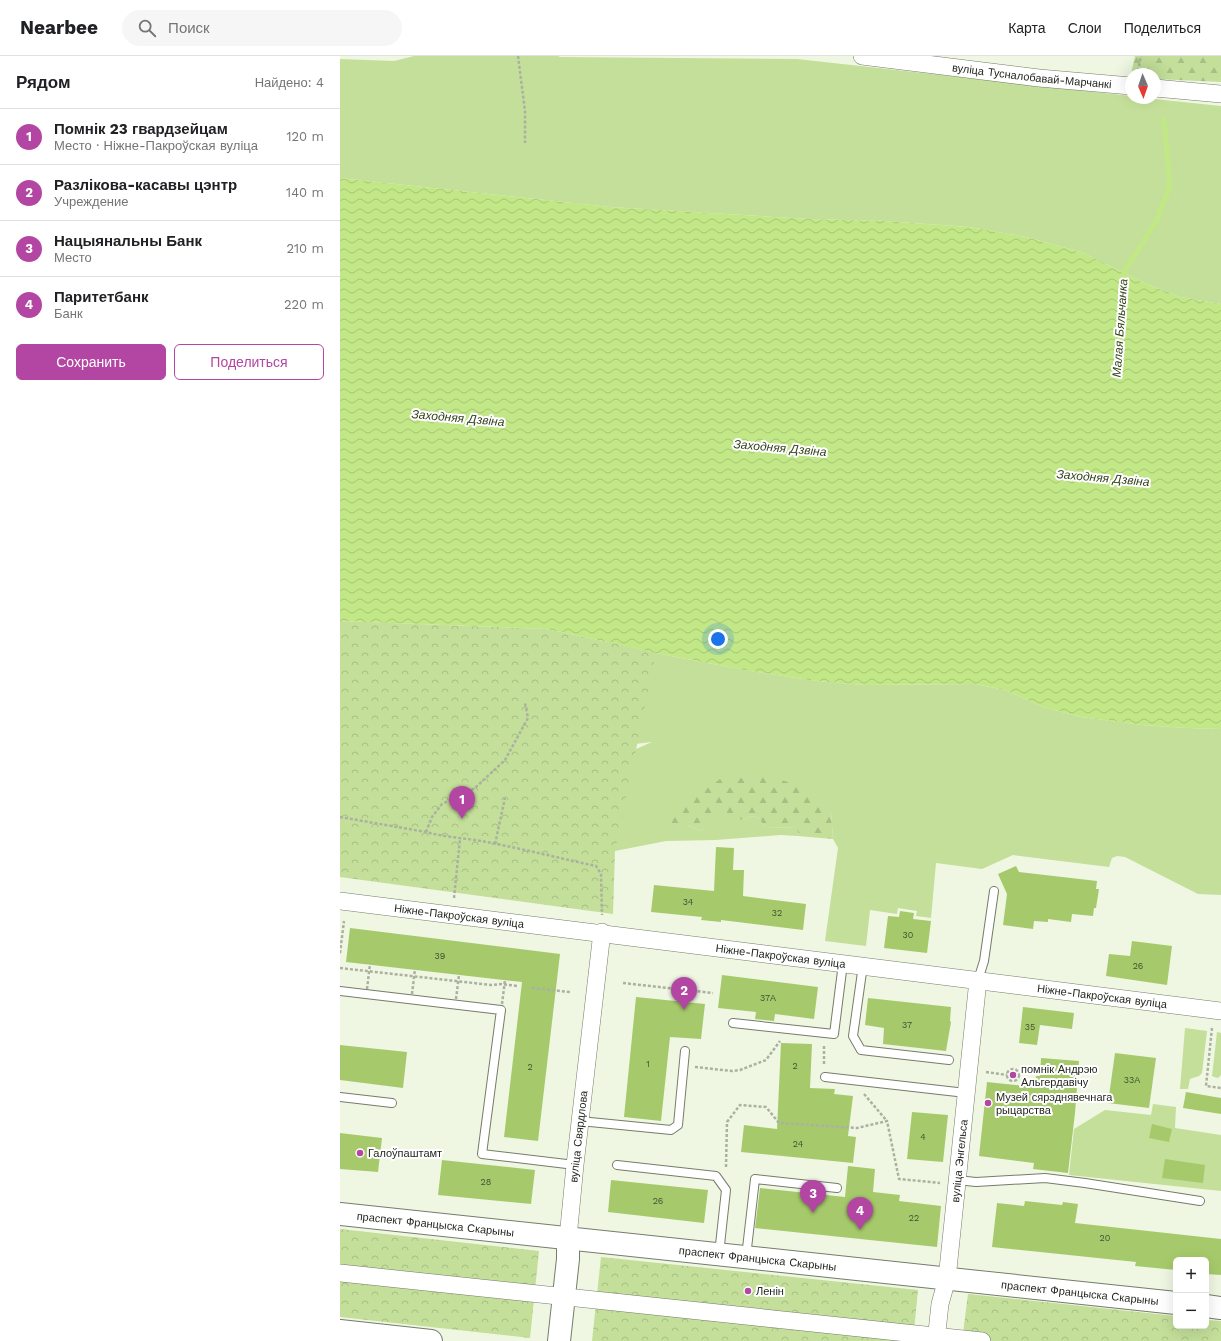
<!DOCTYPE html>
<html lang="ru">
<meta charset="utf-8">
<style>
body{margin:0;font-family:"Work Sans",sans-serif;background:#f6f6f6;color:#202124}
.controls{position:absolute;right:12px;bottom:12px;display:grid;overflow:hidden;border-radius:6px;box-shadow:0 4px 16px #0002}
.controls button{width:36px;height:36px;display:grid;place-items:center;padding:0;border:0;border-bottom:1px solid #e0e0e0;background:#fff;color:#202124;font:20px sans-serif}
.compass{position:absolute;left:785px;top:12px;width:36px;height:36px;border-radius:50%;background:#fff;box-shadow:0 4px 16px #0002;rotate:178deg}
.you{position:absolute;left:378px;top:583px;width:14px;height:14px;margin:-10px;border:3px solid #fff;border-radius:50%;background:#1a73e8;box-shadow:0 0 0 6px #1a73e833}
.badge{display:grid;place-items:center;width:26px;height:26px;border-radius:50%;background:#b446a3;color:#fff;font-size:13px;font-weight:700}
.pin{position:absolute;translate:-50% -33px;filter:drop-shadow(0 1px 2px #0008)}
.pin::after{content:'';position:absolute;top:21px;width:14px;height:12px;background:inherit;clip-path:polygon(0 0,100% 0,50% 100%)}
.list{margin:0;padding:0;list-style:none}
h2{display:flex;justify-content:space-between;align-items:center;height:52px;margin:0;padding:0 16px;font-size:17px}
h2 small{font-size:13px;font-weight:400;color:#757577}
.list li{display:grid;grid-template-columns:26px 1fr auto;gap:12px;align-items:center;box-sizing:border-box;height:56px;padding:0 16px;border-top:1px solid #e0e0e0}
.list b{display:block;font-size:15px;white-space:nowrap}
.list p{margin:0;font-size:13px;white-space:nowrap;color:#757577}
.list em{font-size:13px;font-style:normal;color:#757577}
.actions{display:flex;gap:8px;padding:12px 16px}
.actions a{flex:1;padding:9px 0;border:1px solid #b446a3;border-radius:6px;text-align:center;font-size:14px;color:#b446a3}
.actions .main{background:#b446a3;color:#fff}
.icon{flex:none;width:22px;height:22px;fill:none;stroke:currentColor;stroke-width:2;stroke-linecap:round;stroke-linejoin:round}
.map{position:relative;flex:none;width:881px;height:1285px;overflow:hidden}
header{display:flex;align-items:center;gap:24px;box-sizing:border-box;height:56px;padding:0 20px;background:#fff;border-bottom:1px solid #e0e0e0}
header strong{font-size:19px}
nav{display:flex;gap:22px;margin-inline-start:auto;font-size:14px}
.search{width:280px;height:36px;background:#f6f6f6;display:flex;align-items:center;gap:10px;box-sizing:border-box;padding:0 14px;border-radius:22px;color:#757577;font-size:15px}
main{display:flex}
aside{flex:1;background:#fff}
.map>svg:first-child{display:block}
.green{fill:#c3df99}
.forest{fill:url(#forest-firs)}
.park{fill:url(#park-crowns)}
.water{fill:url(#water-waves)}
.lines{fill:none;stroke-linecap:round;stroke-linejoin:round}
.stream{stroke:#c2e787;stroke-width:5.5}
.building{fill:#a6ca6b}
.lane-casing{stroke:#757c6b;stroke-width:10}
.street-casing{stroke:#757c6b;stroke-width:18}
.secondary-casing{stroke:#757c6b;stroke-width:24}
.path{stroke:#aab1a1;stroke-width:2.5;stroke-dasharray:3 2;stroke-linecap:butt}
.lane{stroke:#fff;stroke-width:8}
.street{stroke:#fff;stroke-width:17}
.secondary{stroke:#fff;stroke-width:22}
.path-bridge{stroke:#aab1a1;stroke-width:2.5;stroke-dasharray:3 2;stroke-linecap:butt}
.poi-dot{fill:#b446a3;stroke:#fff;stroke-width:1.5}
.labels{text-anchor:middle;stroke-width:4;stroke-linejoin:round;paint-order:stroke}
.number-label{font-size:9px;fill:#445033}
.street-label{font-size:11px;fill:#242720;stroke:#fff}
.poi-label{font-size:11px;fill:#242720;stroke:#fff;text-anchor:start}
.water-label{font-size:12px;font-style:italic;fill:#34431c;stroke:#fff}
</style>
<header>
<strong>Nearbee</strong>
<div class="search"><svg class="icon" aria-label="search" viewBox="0 0 24 24"><circle cx="10" cy="10" r="6"/><path d="M15 15l6 6"/></svg>Поиск</div>
<nav><a>Карта</a><a>Слои</a><a>Поделиться</a></nav>
</header>
<main>
<aside>
<h2>Рядом<small>Найдено: 4</small></h2>
<ul class="list">
<li><span class="badge">1</span><div><b>Помнік 23 гвардзейцам</b><p>Место · Ніжне-Пакроўская вуліца</p></div><em>120 m</em></li>
<li><span class="badge">2</span><div><b>Разлікова-касавы цэнтр</b><p>Учреждение</p></div><em>140 m</em></li>
<li><span class="badge">3</span><div><b>Нацыянальны Банк</b><p>Место</p></div><em>210 m</em></li>
<li><span class="badge">4</span><div><b>Паритетбанк</b><p>Банк</p></div><em>220 m</em></li>
</ul>
<div class="actions"><a class="main">Сохранить</a><a>Поделиться</a></div>
</aside>
<div class="map">
<svg width="881" height="1285" viewBox="0 0 881 1285">
<defs>
<pattern id="forest-firs" width="22" height="20" patternUnits="userSpaceOnUse"><rect width="22" height="20" fill="#c3df99"/><path d="M5 1l3.5 6h-7zM16 11l3.5 6h-7z" fill="#a7bf84"/></pattern>
<pattern id="park-crowns" width="20" height="18" patternUnits="userSpaceOnUse"><rect width="20" height="18" fill="#c3df99"/><path d="M2 6a3 3 0 1 1 6 0M12 15a3 3 0 1 1 6 0" fill="none" stroke="#a7bf84"/></pattern>
<pattern id="water-waves" width="16" height="10" patternUnits="userSpaceOnUse"><rect width="16" height="10" fill="#c2e787"/><path d="M0 5q4-4 8 0t8 0" fill="none" stroke="#a7c674"/></pattern>
</defs>
<rect width="100%" height="100%" fill="#eff7e3"/>
<!-- green -->
<g class="green">
<path d="M74,0H218L220,1L457,3L791,40V42H805L881,50V248L840,241L807,228L741,196L686,181L629,171L545,165L469,163L270,151L0,122V3L54,5Z"/>
<path d="M273,587L316,597L404,614L476,625L525,629L635,628L665,634L703,651L741,661L802,669L847,672L881,673V839L858,838L785,801L777,800L772,802L769,811L673,799L642,813L596,807L591,862L576,860L577,855L558,852L557,858L530,854L526,890L485,885L498,792L493,783L491,756L433,721L347,769L361,775L385,755L402,764L413,760L419,762L425,772L457,771L458,780L441,779L376,784L326,785L275,795L280,700L312,686L233,695Z"/>
<path d="M845,972L867,975L862,1017L859,1020L850,1023L848,1033H840Z"/>
<path d="M877,976L881,977V1019L878,1022L874,1021L872,1020Z"/>
<path d="M813,1048L836,1051L835,1072L881,1079V1135L729,1119L734,1073L765,1054L811,1059Z"/>
</g>
<!-- forest -->
<g class="forest">
<path d="M795,0H881V26L815,23V18H791Z"/>
<path d="M433,721L473,735L491,756L493,783L458,780L457,771L425,772L419,762L413,760L402,764L385,756L361,775L347,769L331,777L320,766L380,723Z"/>
</g>
<!-- park -->
<g class="park">
<path d="M0,565L206,573L273,587L316,597L275,795L273,858L0,821Z"/>
<path d="M0,1173L199,1195L190,1282L0,1261Z"/>
<path d="M261,1201L578,1234L573,1285H252Z"/>
<path d="M628,1238L836,1260V1270H866V1264L881,1265V1285H622Z"/>
</g>
<!-- water -->
<path class="water" d="M0,122L270,151L469,163L545,165L629,171L686,181L741,196L807,228L840,241L881,248V673L847,672L802,669L741,661L703,651L665,634L635,628L525,629L476,625L404,614L316,597L273,587L206,573L0,565Z"/>
<g class="lines">
<!-- stream -->
<path class="stream" d="M784,223V216L817,164L830,129L824,64"/>
</g>
<!-- building -->
<g class="building">
<path d="M376,791L394,792L393,814H404L403,840L466,848L463,874L381,864V866L361,864L362,861L311,856L314,829L374,835Z"/>
<path d="M676,810L679,816L757,825L756,833H759L756,852H754L753,860L732,858L731,866L708,863V866L694,865L693,873L663,869L667,838L658,818Z"/>
<path d="M560,855L574,857L573,863L591,865L587,897L544,892L548,860L559,861Z"/>
<path d="M10,872L220,898L198,1085L164,1081L182,926L6,906Z"/>
<path d="M792,885L832,890L827,929L766,920L769,898L790,900Z"/>
<path d="M382,919L478,931L474,963L435,958L434,965L415,963L416,956L378,952Z"/>
<path d="M296,941L365,948L361,983L330,981L321,1065L284,1061Z"/>
<path d="M528,942L611,951L610,965L611,966L606,995L543,988L544,972L525,969Z"/>
<path d="M683,951L734,957L732,973L700,969L697,989L679,987Z"/>
<path d="M441,987L472,988L470,1032L495,1033L494,1038L513,1040L508,1080L516,1081L513,1107L401,1096L404,1069L437,1073Z"/>
<path d="M0,989L67,996L63,1032L0,1024Z"/>
<path d="M775,997L816,1002L809,1052L768,1047Z"/>
<path d="M701,1002L739,1005L735,1057L728,1117L693,1113L694,1107L639,1100L647,1026L695,1031L696,1020H700Z"/>
<path d="M846,1036L881,1042V1058L843,1052Z"/>
<path d="M572,1056L608,1059L603,1106L567,1103Z"/>
<path d="M812,1068L832,1073L829,1086L809,1082Z"/>
<path d="M0,1077L42,1082L38,1116L0,1113Z"/>
<path d="M825,1103L865,1109L863,1127L822,1122Z"/>
<path d="M102,1104L195,1114L191,1148L98,1139Z"/>
<path d="M508,1110L535,1113L533,1136L560,1139L559,1145L601,1150L597,1191L415,1172L420,1132L505,1141Z"/>
<path d="M271,1124L368,1134L364,1167L268,1156Z"/>
<path d="M685,1145L722,1149L723,1146L738,1148L735,1167L881,1183V1219L866,1218V1204H836V1214L795,1210L796,1206L652,1191L657,1147L684,1150Z"/>
</g>
<g class="lines">
<defs>
<g id="lane">
<path d="M523,909L513,980L521,994L609,1004"/>
<path d="M638,924L644,905L654,835"/>
<path d="M0,935L161,954L142,1098L235,1109"/>
<path d="M393,967L494,978L503,907"/>
<path d="M485,1021L626,1037"/>
<path d="M0,1041L52,1047"/>
<path d="M240,1065L331,1074L338,1069L345,995"/>
<path d="M277,1109L376,1120L386,1134L379,1198"/>
<path d="M617,1124L636,1126L705,1122L745,1127L860,1145"/>
<path d="M406,1201L415,1123L497,1132"/>
</g>
<g id="street">
<path id="s1" d="M522,0L699,22L791,30"/>
<path d="M815,32L881,38"/>
<path id="s2" d="M0,845L881,955"/>
<path id="s3" d="M228,1182L235,1109L262,876"/>
<path d="M0,1217L642,1285"/>
<path id="s4" d="M596,1285L600,1248L607,1223L638,924"/>
</g>
<g id="secondary">
<path id="s5" d="M0,1158L836,1247"/>
<path d="M866,1250L881,1252"/>
<path d="M0,1275L91,1285"/>
<path d="M219,1285L228,1203V1182"/>
</g>
</defs>
<!-- lane casing -->
<use href="#lane" class="lane-casing"/>
<!-- street casing -->
<use href="#street" class="street-casing"/>
<!-- secondary casing -->
<use href="#secondary" class="secondary-casing"/>
<!-- path -->
<g class="path">
<path d="M178,0L185,55V87"/>
<path d="M798,15L801,0"/>
<path d="M0,761L86,776C104,781 123,782 141,785C180,792 218,802 256,810L261,818L262,859"/>
<path d="M86,776L92,761L102,748L135,732L165,704L188,662L185,647"/>
<path d="M155,788L165,742"/>
<path d="M114,842L120,783"/>
<path d="M0,897L4,865"/>
<path d="M0,912L151,929L161,928L177,930"/>
<path d="M283,927L373,937"/>
<path d="M192,932L230,936"/>
<path d="M872,972L866,1030L881,1032"/>
<path d="M484,990V1009"/>
<path d="M355,1011L392,1015L400,1014L426,1004L440,985"/>
<circle cx="673" cy="1019" r="6"/>
<path d="M646,1016L667,1019"/>
<path d="M524,1038L547,1065"/>
<path d="M386,1111L387,1066L400,1049L426,1051L439,1067L517,1072L547,1065L559,1123L600,1127"/>
</g>
<!-- lane -->
<use href="#lane" class="lane"/>
<!-- street -->
<use href="#street" class="street"/>
<!-- secondary -->
<use href="#secondary" class="secondary"/>
<!-- path-bridge -->
<g class="path-bridge">
<path d="M27,933L30,908"/>
<path d="M72,938L75,913"/>
<path d="M116,943L119,919"/>
<path d="M162,948L165,924"/>
</g>
</g>
<!-- markers -->
<g class="poi-dot">
<circle cx="673" cy="1019" r="4"/>
<circle cx="648" cy="1047" r="4"/>
<circle cx="20" cy="1097" r="4"/>
<circle cx="408" cy="1235" r="4"/>
</g>
<g class="labels">
<!-- number labels -->
<g class="number-label">
<text x="348" y="849">34</text>
<text x="437" y="860">32</text>
<text x="568" y="882">30</text>
<text x="100" y="903">39</text>
<text x="798" y="913">26</text>
<text x="428" y="945">37А</text>
<text x="567" y="972">37</text>
<text x="690" y="974">35</text>
<text x="308" y="1011">1</text>
<text x="455" y="1013">2</text>
<text x="190" y="1014">2</text>
<text x="792" y="1027">33А</text>
<text x="583" y="1084">4</text>
<text x="458" y="1091">24</text>
<text x="146" y="1129">28</text>
<text x="318" y="1148">26</text>
<text x="574" y="1165">22</text>
<text x="765" y="1185">20</text>
</g>
<!-- street labels -->
<g class="street-label">
<text dy="4" stroke="none"><textPath href="#s1" startOffset="171">вуліца Тусналобавай-Марчанкі</textPath></text>
<text dy="4" stroke="none"><textPath href="#s2" startOffset="120">Ніжне-Пакроўская вуліца</textPath></text>
<text dy="4" stroke="none"><textPath href="#s2" startOffset="444">Ніжне-Пакроўская вуліца</textPath></text>
<text dy="4" stroke="none"><textPath href="#s2" startOffset="768">Ніжне-Пакроўская вуліца</textPath></text>
<text dy="4" stroke="none"><textPath href="#s3" startOffset="102">вуліца Свярдлова</textPath></text>
<text dy="4" stroke="none"><textPath href="#s4" startOffset="182">вуліца Энгельса</textPath></text>
<text dy="4" stroke="none"><textPath href="#s5" startOffset="96">праспект Францыска Скарыны</textPath></text>
<text dy="4" stroke="none"><textPath href="#s5" startOffset="420">праспект Францыска Скарыны</textPath></text>
<text dy="4" stroke="none"><textPath href="#s5" startOffset="744">праспект Францыска Скарыны</textPath></text>
</g>
<!-- poi labels -->
<g class="poi-label">
<text x="681" y="1017">помнік Андрэю<tspan x="681" dy="13">Альгердавічу</tspan></text>
<text x="656" y="1045">Музей сярэднявечнага<tspan x="656" dy="13">рыцарства</tspan></text>
<text x="28" y="1101">Галоўпаштамт</text>
<text x="416" y="1239">Ленін</text>
</g>
<!-- water labels -->
<g class="water-label">
<text transform="translate(780 272) rotate(-86)" y="4">Малая Бяльчанка</text>
<text transform="translate(118 362) rotate(5)" y="4">Заходняя Дзвіна</text>
<text transform="translate(440 392) rotate(5)" y="4">Заходняя Дзвіна</text>
<text transform="translate(763 422) rotate(5)" y="4">Заходняя Дзвіна</text>
</g>
</g>
</svg>
<div class="controls">
<button>+</button>
<button>−</button>
</div>
<svg class="compass" viewBox="-18 -18 36 36"><path d="M0-13l5 13h-10z" fill="#e53935"/><path d="M0 13l5-13h-10z" fill="#757577"/></svg>
<div class="you"></div>
<div class="pin badge" style="left:122px;top:763px">1</div>
<div class="pin badge" style="left:344px;top:954px">2</div>
<div class="pin badge" style="left:473px;top:1157px">3</div>
<div class="pin badge" style="left:520px;top:1174px">4</div>
</div>
</main>
